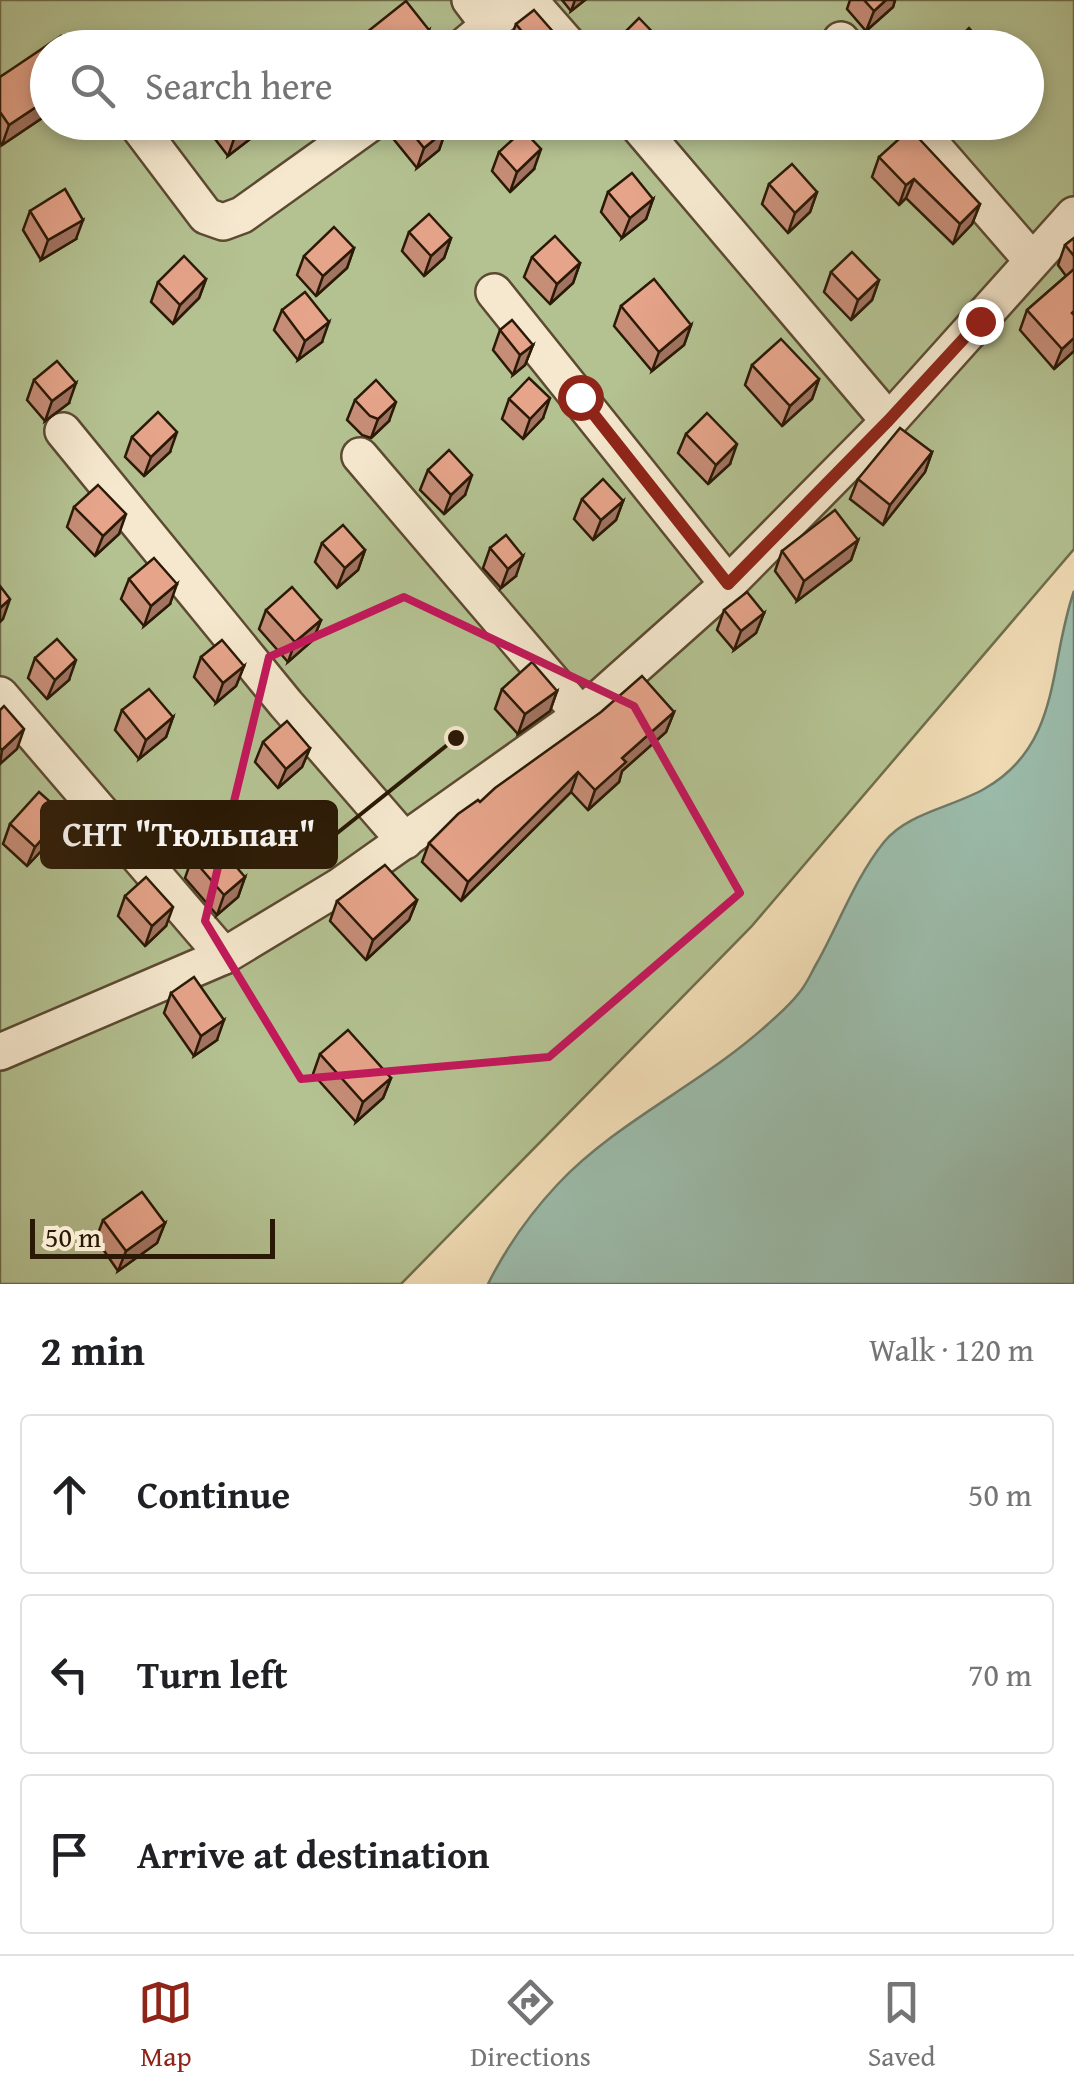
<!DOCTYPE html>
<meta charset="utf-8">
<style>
body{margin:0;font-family:"Gentium Book Plus",serif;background:#f2f2f2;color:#202124}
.scale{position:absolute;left:30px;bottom:25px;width:245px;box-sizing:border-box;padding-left:10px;border:5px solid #2a1905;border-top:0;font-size:28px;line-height:35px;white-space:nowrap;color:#2a1905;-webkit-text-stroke:8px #f5e8ce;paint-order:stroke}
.stop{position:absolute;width:30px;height:30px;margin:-22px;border:8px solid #8f2418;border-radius:50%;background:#fff}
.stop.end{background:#8f2418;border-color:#fff;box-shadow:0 2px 10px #0008}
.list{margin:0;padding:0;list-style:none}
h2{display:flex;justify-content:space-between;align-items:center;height:130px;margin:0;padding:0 40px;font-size:42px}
h2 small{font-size:32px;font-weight:400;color:#757577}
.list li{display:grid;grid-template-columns:65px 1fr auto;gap:30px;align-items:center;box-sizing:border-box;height:160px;margin:0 20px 20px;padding:0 20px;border:2px solid #e0e0e0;border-radius:10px}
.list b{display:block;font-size:38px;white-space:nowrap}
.list em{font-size:32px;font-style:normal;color:#757577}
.icon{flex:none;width:55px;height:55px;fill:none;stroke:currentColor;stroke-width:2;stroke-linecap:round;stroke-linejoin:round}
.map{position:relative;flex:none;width:1074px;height:1284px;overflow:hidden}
.search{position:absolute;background:#fff;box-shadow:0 5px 15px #0003;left:30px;right:30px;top:30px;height:110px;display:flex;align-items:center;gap:25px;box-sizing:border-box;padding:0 35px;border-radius:55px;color:#757577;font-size:38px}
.sheet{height:670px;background:#fff}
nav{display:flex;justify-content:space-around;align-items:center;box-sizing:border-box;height:140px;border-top:2px solid #e0e0e0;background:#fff;font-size:28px;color:#757577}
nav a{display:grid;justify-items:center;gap:5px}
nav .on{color:#8f2418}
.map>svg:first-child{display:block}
.green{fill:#b4c191;stroke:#6f6d4b;stroke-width:2.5;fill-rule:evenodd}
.water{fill:#9bbbaa;stroke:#6e7a68;stroke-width:2.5}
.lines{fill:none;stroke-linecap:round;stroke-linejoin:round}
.minor-casing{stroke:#5c4a31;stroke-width:40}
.minor{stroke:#f5e8ce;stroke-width:35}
.wall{fill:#c68d77;stroke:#2a1905;stroke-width:2.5}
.shaded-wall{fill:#a17361;stroke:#2a1905;stroke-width:2.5}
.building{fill:#e6a48a;stroke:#2a1905;stroke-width:2.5}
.route{stroke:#8f2418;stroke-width:12}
.marked{fill:none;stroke:#c2185b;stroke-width:8;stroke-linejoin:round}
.leader{fill:none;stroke:#2a1905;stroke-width:4}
.callout-dot{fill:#2a1905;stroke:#f5e8ce;stroke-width:4}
.callout{fill:#2a1905;stroke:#2a1905;stroke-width:4}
.callout-label{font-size:35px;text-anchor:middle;font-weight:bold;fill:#fff}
</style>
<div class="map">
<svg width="1074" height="1284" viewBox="0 0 1074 1284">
<rect width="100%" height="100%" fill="#f0dbb4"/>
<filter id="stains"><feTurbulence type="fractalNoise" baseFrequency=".002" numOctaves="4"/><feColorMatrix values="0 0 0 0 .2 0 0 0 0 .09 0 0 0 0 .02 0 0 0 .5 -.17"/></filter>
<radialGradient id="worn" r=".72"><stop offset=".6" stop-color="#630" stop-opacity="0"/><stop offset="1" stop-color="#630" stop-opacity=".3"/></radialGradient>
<!-- green -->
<path class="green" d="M0,0H1074V549L751,927L401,1284H0ZM48,48H1026V122H48Z"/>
<!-- water -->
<path class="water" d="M1074,591V1284H488C506,1248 529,1215 557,1185C617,1121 702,1084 767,1025C778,1015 790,1005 799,993C807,984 812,971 818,961C840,921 856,877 884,842C907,813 953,807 984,789C1062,745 1048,665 1074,591Z"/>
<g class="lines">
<defs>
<g id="minor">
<path d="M470,0L489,25"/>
<path d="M529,0L571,48"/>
<path d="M841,40L847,48"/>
<path d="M462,48L519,0"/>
<path d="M135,122L206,216L223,222L242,215L372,122"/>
<path d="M635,122L889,421"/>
<path d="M912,122L1031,259"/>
<path d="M494,292L728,584"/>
<path d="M63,431L286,704L405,841"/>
<path d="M360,456L581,715"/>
<path d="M0,695L224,956"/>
<path d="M0,1052L224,956L340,886L581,715L728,584L889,421L1074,215"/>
</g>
</defs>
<!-- minor casing -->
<use href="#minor" class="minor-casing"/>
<!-- minor -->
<use href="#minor" class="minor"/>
</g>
<!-- wall -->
<g class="wall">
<path d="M562,0H585L571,11Z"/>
<path d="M850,0H895L893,7L866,31L847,9Z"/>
<path d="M516,24L556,35L551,48H512L509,43Z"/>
<path d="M618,39L666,46L665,48H615Z"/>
<path d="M48,48V114L2,145L0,142V77Z"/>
<path d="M202,122H262L259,132L228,156Z"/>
<path d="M396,122H440L446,130L439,150L417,168L391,136Z"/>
<path d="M499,152L534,169L510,192L492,171Z"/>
<path d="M879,157L980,204L972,224L953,244L906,198L899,205L872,177Z"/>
<path d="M769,184L817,192L810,212L788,233L762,204Z"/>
<path d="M608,192L653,199L646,219L622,238L601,212Z"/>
<path d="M30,211L76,239L41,260L23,230Z"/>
<path d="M409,232L451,238L444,258L424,276L402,251Z"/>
<path d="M1074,238V351L1054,369L1020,330L1027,310L1066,276L1058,265L1065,245Z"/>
<path d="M354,248L347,268L316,296L297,275L304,256Z"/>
<path d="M532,257L580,263L573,283L550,304L524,277Z"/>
<path d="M831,272L879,280L872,300L851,320L824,292Z"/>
<path d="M206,279L199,298L173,324L151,302L158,282Z"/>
<path d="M621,306L691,325L684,345L652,371L614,326Z"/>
<path d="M282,310L322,342L298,360L274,330Z"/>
<path d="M500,330L533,345L525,365L513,375L493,350Z"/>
<path d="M752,365L819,379L812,399L782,426L745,385Z"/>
<path d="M34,380L69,403L45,421L27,400Z"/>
<path d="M509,399L543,418L523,439L502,419Z"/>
<path d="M355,400L389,421L371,438L362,435L347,420Z"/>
<path d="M686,434L730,464L708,484L678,453Z"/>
<path d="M132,437L170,452L144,476L125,457Z"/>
<path d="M932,452L925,472L883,525L850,499L858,479Z"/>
<path d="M428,470L465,495L444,514L420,490Z"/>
<path d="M582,499L623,501L616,520L593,540L574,519Z"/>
<path d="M74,507L119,534L95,556L67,527Z"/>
<path d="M858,540L851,560L797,601L775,571L782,551Z"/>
<path d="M322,543L365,550L358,570L337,588L315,562Z"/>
<path d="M490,548L516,576L501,588L483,568Z"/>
<path d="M129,579L170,604L144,626L121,599Z"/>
<path d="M266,610L321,620L313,640L288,662L259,629Z"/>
<path d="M724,610L764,613L756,633L734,650L717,630Z"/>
<path d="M201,657L244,666L236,686L216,703L194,677Z"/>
<path d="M35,658L69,680L47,699L28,678Z"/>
<path d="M502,689L557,691L550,711L518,734L495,709Z"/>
<path d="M122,710L173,717L166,737L139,759L115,730Z"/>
<path d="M674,712L666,732L622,771L619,782L588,810L571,792L461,901L422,862L429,843L480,802Z"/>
<path d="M263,742L310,748L302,767L278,788L255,762Z"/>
<path d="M10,824L57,834L27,866L3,844Z"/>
<path d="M192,858L245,877L238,897L217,915L185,878Z"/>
<path d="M125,896L166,926L145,946L118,916Z"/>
<path d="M417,900L409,920L366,960L330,921L337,901Z"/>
<path d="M171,993L217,1040L194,1056L164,1013Z"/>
<path d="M320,1054L391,1078L383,1098L356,1122L313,1074Z"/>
<path d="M103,1220L165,1223L157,1243L118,1271L96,1239Z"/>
</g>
<!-- shaded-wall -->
<g class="shaded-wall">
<path d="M575,0H585L571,11Z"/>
<path d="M886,0H895L893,7L866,31L874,11Z"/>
<path d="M429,30L423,48H407Z"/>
<path d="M556,35L551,48H539Z"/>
<path d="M48,99V114L2,145L9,125Z"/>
<path d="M253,122H262L259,132L228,156L235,136Z"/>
<path d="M446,130L439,150L417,168L424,148Z"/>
<path d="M541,149L534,169L510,192L517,172Z"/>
<path d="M914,179L906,198L899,205L906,185Z"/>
<path d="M817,192L810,212L788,233L795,213Z"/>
<path d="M653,199L646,219L622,238L630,218Z"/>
<path d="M980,204L972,224L953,244L960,224Z"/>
<path d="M83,220L76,239L41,260L48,240Z"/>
<path d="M451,238L444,258L424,276L431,256Z"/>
<path d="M354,248L347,268L316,296L323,276Z"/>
<path d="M580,263L573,283L550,304L557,284Z"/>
<path d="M206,279L199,298L173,324L180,305Z"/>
<path d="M879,280L872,300L851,320L858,300Z"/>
<path d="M329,322L322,342L298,360L305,341Z"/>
<path d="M691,325L684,345L652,371L659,352Z"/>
<path d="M1074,338V351L1054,369L1062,349Z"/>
<path d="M533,345L525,365L513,375L520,355Z"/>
<path d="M819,379L812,399L782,426L790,406Z"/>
<path d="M76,383L69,403L45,421L52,401Z"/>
<path d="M550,398L543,418L523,439L530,419Z"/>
<path d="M396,402L389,421L371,438L378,419Z"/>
<path d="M177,432L170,452L144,476L151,457Z"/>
<path d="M737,444L730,464L708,484L716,465Z"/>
<path d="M932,452L925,472L883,525L890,505Z"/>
<path d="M472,475L465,495L444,514L451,495Z"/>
<path d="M623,501L616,520L593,540L601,520Z"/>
<path d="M126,514L119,534L95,556L103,536Z"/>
<path d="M858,540L851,560L797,601L804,581Z"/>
<path d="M365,550L358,570L337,588L345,568Z"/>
<path d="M523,556L516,576L501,588L508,569Z"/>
<path d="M177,584L170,604L144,626L151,606Z"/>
<path d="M10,599L3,619L0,622V608Z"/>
<path d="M764,613L756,633L734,650L741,631Z"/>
<path d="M321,620L313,640L288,662L295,642Z"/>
<path d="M76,660L69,680L47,699L55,680Z"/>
<path d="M244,666L236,686L216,703L223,683Z"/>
<path d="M557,691L550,711L518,734L525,714Z"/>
<path d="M674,712L666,732L622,771L619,782L588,810L595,790L622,758Z"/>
<path d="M173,717L166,737L139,759L146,740Z"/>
<path d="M24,729L17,749L0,764L2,750Z"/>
<path d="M310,748L302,767L278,788L286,769Z"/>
<path d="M578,772L571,792L461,901L468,882Z"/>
<path d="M64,814L57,834L27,866L35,847Z"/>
<path d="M245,877L238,897L217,915L224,895Z"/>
<path d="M417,900L409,920L366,960L373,940Z"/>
<path d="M173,907L166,926L145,946L152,926Z"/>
<path d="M224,1020L217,1040L194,1056L201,1036Z"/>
<path d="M391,1078L383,1098L356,1122L363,1102Z"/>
<path d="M165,1223L157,1243L118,1271L126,1251Z"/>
</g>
<!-- building -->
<g class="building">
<path d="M864,0H886L874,11Z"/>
<path d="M406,1L429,30L407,48H405L401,42L394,48H347Z"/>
<path d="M534,10L556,35L539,48H535L516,24Z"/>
<path d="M639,18L666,46L664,48H626L618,39Z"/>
<path d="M969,28L987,48H949Z"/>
<path d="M61,36L69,48H48V99L9,125L0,112V77Z"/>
<path d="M225,122H253L235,136Z"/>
<path d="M403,122H440L446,130L424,148Z"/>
<path d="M910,129L980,204L960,224L914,179L906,185L879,157Z"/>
<path d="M523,130L541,149L517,172L499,152Z"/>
<path d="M792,164L817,192L795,213L769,184Z"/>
<path d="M632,173L653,199L630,218L608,192Z"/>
<path d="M65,189L83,220L48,240L30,211Z"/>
<path d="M429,214L451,238L431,256L409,232Z"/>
<path d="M334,227L354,248L323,276L304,256Z"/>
<path d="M555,236L580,263L557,284L532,257Z"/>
<path d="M1074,238V256L1065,245Z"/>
<path d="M852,252L879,280L858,300L831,272Z"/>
<path d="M184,256L206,279L180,305L158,282Z"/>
<path d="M1074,269V311L1072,313L1074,315V338L1062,349L1027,310Z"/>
<path d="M654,279L691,325L659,352L621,306Z"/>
<path d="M305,292L329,322L305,341L282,310Z"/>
<path d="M512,320L533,345L520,355L500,330Z"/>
<path d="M781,339L819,379L790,406L752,365Z"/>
<path d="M57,361L76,383L52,401L34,380Z"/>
<path d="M529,378L550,398L530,419L509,399Z"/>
<path d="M376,380L396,402L378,419L370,416L355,400Z"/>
<path d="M158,412L177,432L151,457L132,437Z"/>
<path d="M707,413L737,444L716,465L686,434Z"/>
<path d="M900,428L932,452L890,505L858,479Z"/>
<path d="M449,450L472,475L451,495L428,470Z"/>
<path d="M603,479L623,501L601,520L582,499Z"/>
<path d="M98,485L126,514L103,536L74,507Z"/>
<path d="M835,510L858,540L804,581L782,551Z"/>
<path d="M343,525L365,550L345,568L322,543Z"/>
<path d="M506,535L523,556L508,569L490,548Z"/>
<path d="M154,558L177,584L151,606L129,579Z"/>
<path d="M0,586L10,599L0,608Z"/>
<path d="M292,587L321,620L295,642L266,610Z"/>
<path d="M747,592L764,613L741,631L724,610Z"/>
<path d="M57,639L76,660L55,680L35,658Z"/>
<path d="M222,640L244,666L223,683L201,657Z"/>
<path d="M532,662L557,691L525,714L502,689Z"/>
<path d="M642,676L674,712L622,758L626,762L595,790L578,772L468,882L429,843L458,814L478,800L480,802L495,788L601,712Z"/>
<path d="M149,689L173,717L146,740L122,710Z"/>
<path d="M4,706L24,729L2,750L0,748V710Z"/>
<path d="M287,721L310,748L286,769L263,742Z"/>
<path d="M39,792L64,814L35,847L10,824Z"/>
<path d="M213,840L245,877L224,895L192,858Z"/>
<path d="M385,865L417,900L373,940L337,901Z"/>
<path d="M146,877L173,907L152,926L125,896Z"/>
<path d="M194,977L224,1020L201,1036L171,993Z"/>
<path d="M348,1030L391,1078L363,1102L320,1054Z"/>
<path d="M142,1192L165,1223L126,1251L103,1220Z"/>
</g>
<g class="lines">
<!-- route -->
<path class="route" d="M580,397L728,584L888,421L980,321"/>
</g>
<!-- marked area -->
<path class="marked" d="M404,597L634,706L740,893L549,1057L301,1079L205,921L269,657Z"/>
<!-- callouts -->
<path class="leader" d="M456 738L336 834"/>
<circle class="callout-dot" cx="456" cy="738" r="10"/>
<rect class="callout" x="42" y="802" width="294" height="65" rx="10"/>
<g class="callout-label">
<text x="189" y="846">СНТ "Тюльпан"</text>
</g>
<rect width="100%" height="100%" filter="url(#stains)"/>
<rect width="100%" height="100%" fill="url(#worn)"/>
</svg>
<div class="scale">50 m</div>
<div class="stop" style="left:580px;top:397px"></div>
<div class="stop end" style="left:980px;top:321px"></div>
<div class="search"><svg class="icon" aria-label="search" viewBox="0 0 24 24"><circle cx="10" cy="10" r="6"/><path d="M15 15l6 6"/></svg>Search here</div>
</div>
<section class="sheet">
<h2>2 min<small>Walk · 120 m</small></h2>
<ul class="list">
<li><svg class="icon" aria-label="ahead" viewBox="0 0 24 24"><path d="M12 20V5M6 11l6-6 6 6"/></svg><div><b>Continue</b></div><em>50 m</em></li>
<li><svg class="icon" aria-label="left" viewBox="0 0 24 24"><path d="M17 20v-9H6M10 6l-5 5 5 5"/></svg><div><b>Turn left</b></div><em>70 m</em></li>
<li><svg class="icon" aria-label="arrive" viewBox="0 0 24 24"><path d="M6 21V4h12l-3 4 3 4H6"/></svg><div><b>Arrive at destination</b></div></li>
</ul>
</section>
<nav>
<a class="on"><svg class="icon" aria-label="map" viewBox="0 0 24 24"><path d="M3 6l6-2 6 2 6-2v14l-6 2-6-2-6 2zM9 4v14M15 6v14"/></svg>Map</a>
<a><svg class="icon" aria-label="directions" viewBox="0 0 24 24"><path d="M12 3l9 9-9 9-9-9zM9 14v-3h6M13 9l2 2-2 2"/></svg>Directions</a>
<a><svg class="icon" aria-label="saved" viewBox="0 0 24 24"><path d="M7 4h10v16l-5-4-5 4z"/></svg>Saved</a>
</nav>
